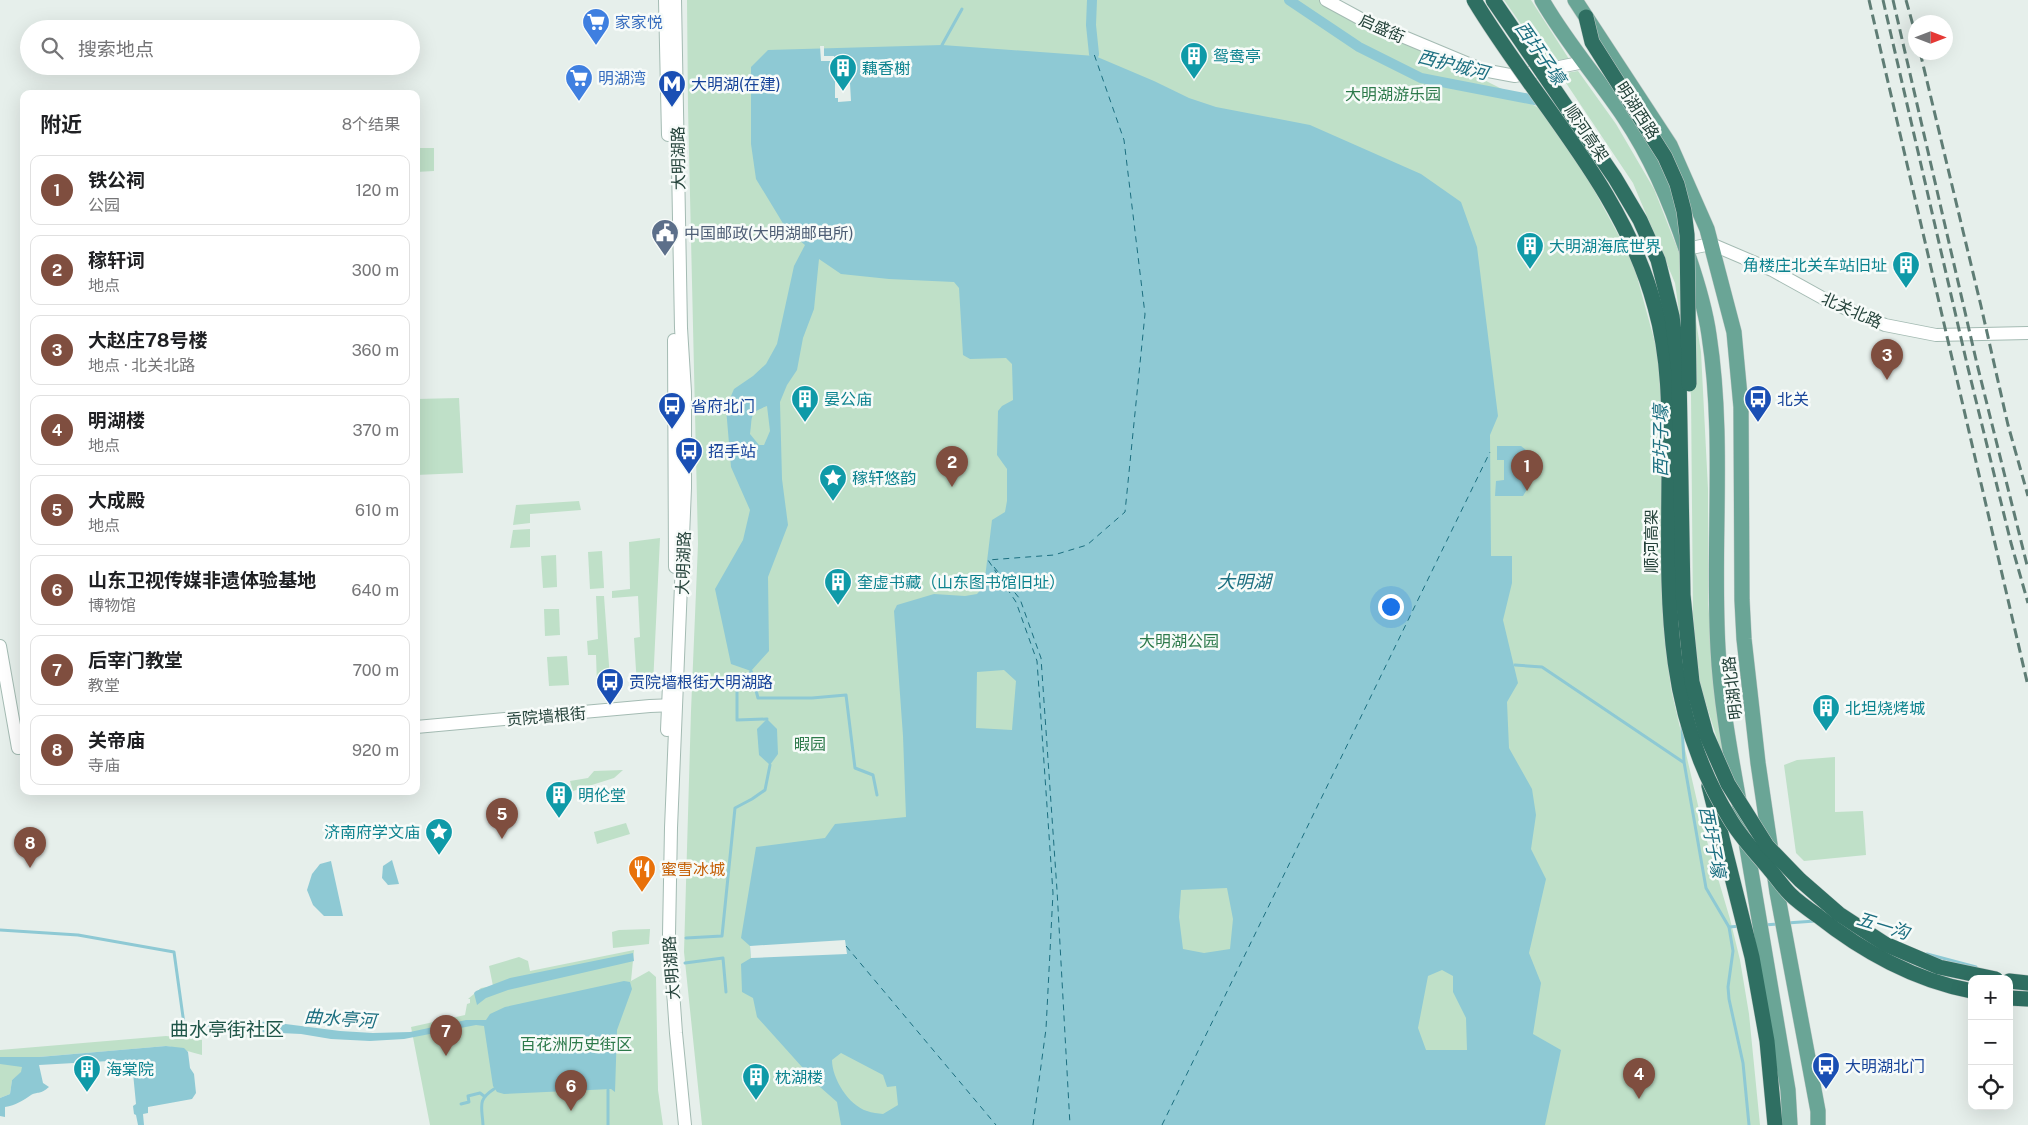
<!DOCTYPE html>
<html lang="zh">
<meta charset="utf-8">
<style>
body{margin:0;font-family:"Public Sans","Noto Sans SC",sans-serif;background:#f2f2f2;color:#202124}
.controls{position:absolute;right:15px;bottom:15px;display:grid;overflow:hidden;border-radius:10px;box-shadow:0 5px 20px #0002}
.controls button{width:45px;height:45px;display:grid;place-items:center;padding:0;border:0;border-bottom:1px solid #e0e0e0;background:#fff;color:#202124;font:25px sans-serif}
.compass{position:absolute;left:1908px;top:15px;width:45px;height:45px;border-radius:50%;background:#fff;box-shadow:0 5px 20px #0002;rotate:90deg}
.you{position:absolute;left:1390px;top:606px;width:18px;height:18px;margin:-12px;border:4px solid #fff;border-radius:50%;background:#1a73e8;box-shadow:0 0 0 8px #1a73e833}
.badge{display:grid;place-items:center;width:32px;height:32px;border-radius:50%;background:#7f4e3f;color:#fff;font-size:16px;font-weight:700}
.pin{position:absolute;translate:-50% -41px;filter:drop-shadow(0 1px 2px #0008)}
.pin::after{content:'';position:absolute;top:26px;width:18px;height:15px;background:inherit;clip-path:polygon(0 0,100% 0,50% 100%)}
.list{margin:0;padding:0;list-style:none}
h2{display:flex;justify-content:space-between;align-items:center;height:65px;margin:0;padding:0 20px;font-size:21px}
h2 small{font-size:16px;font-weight:400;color:#757577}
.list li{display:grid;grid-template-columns:32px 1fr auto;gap:15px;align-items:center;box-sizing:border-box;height:70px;margin:0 10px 10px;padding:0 10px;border:1px solid #e0e0e0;border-radius:10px}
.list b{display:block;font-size:19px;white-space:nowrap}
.list p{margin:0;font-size:16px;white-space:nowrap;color:#757577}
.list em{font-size:16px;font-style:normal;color:#757577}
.icon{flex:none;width:28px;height:28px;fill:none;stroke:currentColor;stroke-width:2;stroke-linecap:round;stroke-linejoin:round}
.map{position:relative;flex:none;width:2028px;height:1125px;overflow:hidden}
.search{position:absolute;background:#fff;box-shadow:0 5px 20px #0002;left:20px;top:20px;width:400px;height:55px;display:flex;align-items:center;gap:12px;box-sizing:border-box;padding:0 18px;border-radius:28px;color:#757577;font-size:19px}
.panel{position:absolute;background:#fff;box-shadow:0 5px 20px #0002;left:20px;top:90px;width:400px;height:705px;border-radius:10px}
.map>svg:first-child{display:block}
.green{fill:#bfe0c8}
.water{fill:#8ec9d4;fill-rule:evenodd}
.pier{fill:#e6efeb}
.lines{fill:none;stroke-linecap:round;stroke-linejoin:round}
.stream{stroke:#8ec9d4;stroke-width:3}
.canal{stroke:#8ec9d4;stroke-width:10}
.ferry{stroke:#1c6f80;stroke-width:1;stroke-dasharray:6 5;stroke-linecap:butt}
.secondary-casing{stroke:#a4bbb3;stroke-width:14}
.primary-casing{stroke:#c2cac8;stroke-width:16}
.highway-casing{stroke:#c2cac8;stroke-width:16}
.secondary{stroke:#fff;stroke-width:12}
.primary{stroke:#6aa596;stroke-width:15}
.highway{stroke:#2f6f62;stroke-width:15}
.rail{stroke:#5f7d75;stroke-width:3;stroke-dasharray:10 5;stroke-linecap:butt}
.highway-bridge-casing{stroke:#c2cac8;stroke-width:16;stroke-linecap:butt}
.highway-bridge{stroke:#2f6f62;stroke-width:15}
.labels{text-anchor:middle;stroke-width:5;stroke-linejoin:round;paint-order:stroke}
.shop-label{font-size:16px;fill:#366cbe;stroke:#f7fbf9;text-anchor:start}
.street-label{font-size:16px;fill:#24423a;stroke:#f7fbf9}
.culture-label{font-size:16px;fill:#0d838f;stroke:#f7fbf9;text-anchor:start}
.transit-label{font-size:16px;fill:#164399;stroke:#f7fbf9;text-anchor:start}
.park-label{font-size:16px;fill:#2d7a4b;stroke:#f7fbf9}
.service-label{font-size:16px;fill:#4e5e75;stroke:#f7fbf9;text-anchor:start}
.food-label{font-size:16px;fill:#c56008;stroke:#f7fbf9;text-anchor:start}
.water-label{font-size:18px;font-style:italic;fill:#1c6f80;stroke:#f7fbf9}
.quarter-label{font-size:19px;fill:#1f5548;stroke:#f7fbf9}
</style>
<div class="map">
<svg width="2028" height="1125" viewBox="0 0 2028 1125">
<rect width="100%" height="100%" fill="#e6efeb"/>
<!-- green -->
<g class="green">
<path d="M687,0H1324L1368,21L1541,109L1586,175L1633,262L1660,361L1664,625L1671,689L1704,831L1730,919L1740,960L1749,1014L1760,1125H702L684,952L691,711L698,544L688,108Z"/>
<path d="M1504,0H1531L1569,59L1547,61Z"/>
<path d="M1578,71L1616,124L1654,189L1689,278L1701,352L1708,489V604L1725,764L1699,682L1693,616L1691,395L1675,283L1633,183L1560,74Z"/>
<path d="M416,148H434V171L416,172Z"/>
<path d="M459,398L463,473L416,475V399Z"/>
<path d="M579,501L581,510L530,514V523L513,525L516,505Z"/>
<path d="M530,529V547L510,548L513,530Z"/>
<path d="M660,538L653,685L637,686L634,638L640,637L638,596L612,598V591L630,589L629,542Z"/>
<path d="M602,551L604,588L590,589L588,552Z"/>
<path d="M556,555L557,587L543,588L541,556Z"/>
<path d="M596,596H604L610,679L605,683L597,684L596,655H588L587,641L598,639Z"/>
<path d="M544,609H559L560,635L545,636Z"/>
<path d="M567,656L569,685L549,686L547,657Z"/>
<path d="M1835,757V812L1863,811L1866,855L1804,861L1796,853L1784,765L1797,760Z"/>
<path d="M623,770L614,778L573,791L570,781L588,778L594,771Z"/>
<path d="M626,823L630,834L597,844L594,832Z"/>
<path d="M650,929L649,944L613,948L612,932L619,930Z"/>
<path d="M634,950L631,981L649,971L656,977L658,1090L663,1125H430L411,1027L465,1015L467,1004L470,1003V999H468L481,988L493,986L489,966L519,957L528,961L530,971Z"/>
<path d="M166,1036L202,1040V1055C189,1052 179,1048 166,1046L39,1057H22V1072L12,1080L10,1094L0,1098V1050Z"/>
</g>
<!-- water -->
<g class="water">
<path d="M942,45L1095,56L1154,81L1189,98L1216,107L1310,125L1421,174L1461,202L1477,247L1498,416L1490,435L1491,556H1512V583L1503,620L1518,683L1507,702L1509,748L1532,789L1536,815L1531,849L1546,879L1529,953L1541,983L1533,1034L1561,1050L1545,1125H841L837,1102L820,1087L757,1017L753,998L742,992L741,964L751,958L750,946L741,938L756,847L825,838L835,824L906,817L903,736L894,611L897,605L934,594L965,596L977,594L984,586L992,520L1005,512L1007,501V469L997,455L998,411L1002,406L1013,400L1012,364L1006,358L970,359L963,355L959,288L954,282L889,279L841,274L819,259L814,309L803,338L797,370L787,385L780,402L782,479L788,525L768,577L769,651L751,671L731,664L715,589L743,540L750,510L731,467L726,408L734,389L753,376L766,364L777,344L794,266L805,245L787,230L756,179L751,144V67L768,50ZM767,406L770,431L764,445H759L750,434C753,416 748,413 767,406ZM1004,670L1016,681L1012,730L976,728L977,672ZM1227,888L1233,919L1230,949L1204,953L1183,949L1179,917L1181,890ZM1442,970L1453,976V992L1466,1018L1467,1050H1426L1418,1028L1428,976ZM841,1053L883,1075L887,1087L896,1086L898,1105L883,1114C878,1113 872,1113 867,1111C848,1105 832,1078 832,1060Z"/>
<path d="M1497,446H1521L1526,450V491L1523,496H1495L1496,481L1504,480V460H1497Z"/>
<path d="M767,719L777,729L778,754L770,765L759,755L757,729Z"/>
<path d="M392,860L399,884L388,885L382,878L383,866Z"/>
<path d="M331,861L343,916H324L313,905L307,890L312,874L320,864Z"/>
<path d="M633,953L634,961L508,990L486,998L477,1005L474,993L476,991L510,978Z"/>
<path d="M624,981L630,982L632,989L617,1030L615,1092L611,1089L504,1094L497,1092L493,1086L484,1026L476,1025L404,1039L370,1041L331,1039L301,1034L241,1031V1021L270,1022L340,1031L373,1033L410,1032L466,1020H486L490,1014L505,1007Z"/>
<path d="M166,1046L184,1048L188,1052L190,1068L194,1074L196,1093L192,1099L148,1107V1113L143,1114L144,1125H138L136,1115L134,1114L133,1106L136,1104L133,1073H128L127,1060L39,1065L43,1083L49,1087C40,1095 39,1091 31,1095C22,1101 16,1105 5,1107V1117L0,1116V1098L10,1094L12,1080L21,1072L22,1067L0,1064V1057H39Z"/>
</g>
<!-- pier -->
<g class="pier">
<path d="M820,46H824V56H834L835,69H846L847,83H850L851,101L838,102V98H835V82H838V74H831L830,61H821Z"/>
<path d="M845,940L847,954L751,958L750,946Z"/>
</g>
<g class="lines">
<!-- stream -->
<g class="stream">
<path d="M942,45L962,9"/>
<path d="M1515,665L1542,667L1683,762"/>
<path d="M751,671L758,698H812L846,695L855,768L873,775L877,795"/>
<path d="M751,672L737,688V720L767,719"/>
<path d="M1682,726L1684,762L1706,888L1729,927L1733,951L1728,987L1729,999L1743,1063L1749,1125"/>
<path d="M1787,923L1815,921"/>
<path d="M1764,925L1778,924"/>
<path d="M1729,927L1741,926"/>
<path d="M0,930L78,935L174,952L184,1024"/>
<path d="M686,938L722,936L735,808L752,799L765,790L770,765"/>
<path d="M1927,954L1976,967"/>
<path d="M685,963L723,958L726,992"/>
<path d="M184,1024L221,1027L243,1026"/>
<path d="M608,1090V1125"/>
<path d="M461,1104L469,1102L468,1096L480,1093L484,1096"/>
<path d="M483,1125C482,1106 477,1100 494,1089"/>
</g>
<!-- canal -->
<g class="canal">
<path d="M1092,0L1091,25L1094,54"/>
<path d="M1289,0L1359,47L1421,78L1545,102L1567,111"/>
</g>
<!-- ferry -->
<g class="ferry">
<path d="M994,567L1020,599L1041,658L1057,890L1070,1125"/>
<path d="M846,946L996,1125"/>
<path d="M1033,1125L1046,1029L1053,893L1037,661L1016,602L988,560L1054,555L1087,545L1125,512L1145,314L1124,140L1094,54"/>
<path d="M1162,1125L1490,452"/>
</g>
<defs>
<g id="secondary">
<path d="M665,0L668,135"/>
<path d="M675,0L681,328L685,392V488L671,828L669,934L676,1033L685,1125"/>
<path d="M1326,0L1361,19L1483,70L1515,76L1584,62"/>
<path d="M1686,249L1711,244L1772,270L1828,301L1885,325L1936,335L2028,333"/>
<path d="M674,340L675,567"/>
<path d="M0,646L18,748L24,747"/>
<path d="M416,727L650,706L675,705"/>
<path d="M667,730L669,685"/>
</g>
<g id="primary">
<path d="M1542,0C1566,42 1597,77 1624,117C1651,157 1672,206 1687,252C1696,278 1705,307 1709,335C1725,439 1712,544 1718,649C1721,710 1734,771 1744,830C1759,917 1773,1003 1788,1090L1790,1125"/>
<path d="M1575,0L1670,145L1707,229L1734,332L1741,407L1742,600L1744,639L1758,763L1777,892L1818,1111V1125"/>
</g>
<g id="highway">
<path d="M1709,786L1752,957L1767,1041L1775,1125"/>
<path d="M2009,981L2028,983"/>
<path d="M2009,998L2028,999"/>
</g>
</defs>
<!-- secondary casing -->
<use href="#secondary" class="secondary-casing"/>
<!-- primary casing -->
<use href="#primary" class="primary-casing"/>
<!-- highway casing -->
<use href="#highway" class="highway-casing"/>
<!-- secondary -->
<use href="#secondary" class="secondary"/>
<!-- primary -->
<use href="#primary" class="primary"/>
<!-- highway -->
<use href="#highway" class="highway"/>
<!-- rail -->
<g class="rail">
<path d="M1869,0L2028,686"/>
<path d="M1883,0L1967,364L2011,543L2028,603"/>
<path d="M1893,0L1977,364L2028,569"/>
<path d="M1906,0L1916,36"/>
<path d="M1920,52L1981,306L2008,425L2028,496"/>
</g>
<defs>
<g id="highway-bridge">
<path d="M1474,0C1536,103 1623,188 1655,307C1671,363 1669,421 1669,478C1668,599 1663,712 1730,819C1741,838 1757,854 1771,871C1777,878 1783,887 1790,894C1798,902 1808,909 1818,916C1862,951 1916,981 1972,991"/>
<path d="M1493,0L1615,178L1640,220L1658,260L1672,316L1679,372L1683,595L1692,682L1706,734L1728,784L1767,846L1800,880L1839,914L1885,944L1939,967L1996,979"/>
<path d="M1586,17L1592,42L1665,157L1677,184L1684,211L1687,235L1689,384"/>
</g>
</defs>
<!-- highway-bridge casing -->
<use href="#highway-bridge" class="highway-bridge-casing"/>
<!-- highway-bridge -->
<use href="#highway-bridge" class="highway-bridge"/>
</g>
<!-- icons -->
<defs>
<symbol id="supermarket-pin" viewBox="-11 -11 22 30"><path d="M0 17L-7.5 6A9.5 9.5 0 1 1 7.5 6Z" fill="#3f7fe0" stroke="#f7fbf9"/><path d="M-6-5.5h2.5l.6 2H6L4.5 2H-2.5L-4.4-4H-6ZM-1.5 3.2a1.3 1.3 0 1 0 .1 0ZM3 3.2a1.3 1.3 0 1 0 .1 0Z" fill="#fff"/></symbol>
<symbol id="building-pin" viewBox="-11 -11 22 30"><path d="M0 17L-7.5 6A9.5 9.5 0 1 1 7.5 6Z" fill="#0f9aa8" stroke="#f7fbf9"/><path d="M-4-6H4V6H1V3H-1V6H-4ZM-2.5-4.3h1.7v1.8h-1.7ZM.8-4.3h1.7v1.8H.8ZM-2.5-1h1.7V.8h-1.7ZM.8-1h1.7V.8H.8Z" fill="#fff"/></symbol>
<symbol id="metro-pin" viewBox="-11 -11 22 30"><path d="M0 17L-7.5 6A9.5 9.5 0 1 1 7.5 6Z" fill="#1a4fb4" stroke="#f7fbf9"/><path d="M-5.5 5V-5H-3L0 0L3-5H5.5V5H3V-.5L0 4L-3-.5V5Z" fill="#fff"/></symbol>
<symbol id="civic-pin" viewBox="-11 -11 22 30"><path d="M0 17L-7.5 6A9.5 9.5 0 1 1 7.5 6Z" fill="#5c6f8a" stroke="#f7fbf9"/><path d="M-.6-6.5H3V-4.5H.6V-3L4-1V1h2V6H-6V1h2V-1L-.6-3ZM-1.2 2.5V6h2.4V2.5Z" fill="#fff"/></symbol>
<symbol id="bus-pin" viewBox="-11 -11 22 30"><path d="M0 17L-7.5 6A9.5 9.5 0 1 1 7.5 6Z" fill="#1a4fb4" stroke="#f7fbf9"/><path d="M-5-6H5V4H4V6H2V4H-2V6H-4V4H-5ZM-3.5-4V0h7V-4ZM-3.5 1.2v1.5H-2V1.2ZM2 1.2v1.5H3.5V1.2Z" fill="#fff"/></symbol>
<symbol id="sight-pin" viewBox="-11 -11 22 30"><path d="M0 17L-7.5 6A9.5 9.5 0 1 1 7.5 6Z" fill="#0f9aa8" stroke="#f7fbf9"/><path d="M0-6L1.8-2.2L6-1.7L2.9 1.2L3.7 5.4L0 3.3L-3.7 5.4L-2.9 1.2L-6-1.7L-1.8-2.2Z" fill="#fff"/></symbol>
<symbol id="restaurant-pin" viewBox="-11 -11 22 30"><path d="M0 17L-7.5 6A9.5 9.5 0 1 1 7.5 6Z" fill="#e8710a" stroke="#f7fbf9"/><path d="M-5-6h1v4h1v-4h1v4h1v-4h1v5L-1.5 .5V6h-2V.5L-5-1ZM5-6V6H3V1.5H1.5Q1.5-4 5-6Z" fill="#fff"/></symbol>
</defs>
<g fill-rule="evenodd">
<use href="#supermarket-pin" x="580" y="6" width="32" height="43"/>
<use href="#building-pin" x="1178" y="40" width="32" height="43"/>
<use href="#building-pin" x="827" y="52" width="32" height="43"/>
<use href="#supermarket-pin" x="563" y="62" width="32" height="43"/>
<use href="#metro-pin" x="656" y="68" width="32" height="43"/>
<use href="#civic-pin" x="649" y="217" width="32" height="43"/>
<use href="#building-pin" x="1514" y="230" width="32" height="43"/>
<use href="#building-pin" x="1890" y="249" width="32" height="43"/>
<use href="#building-pin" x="789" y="383" width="32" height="43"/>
<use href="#bus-pin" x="1742" y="383" width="32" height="43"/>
<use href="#bus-pin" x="656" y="390" width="32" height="43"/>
<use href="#bus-pin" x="673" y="435" width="32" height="43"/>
<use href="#sight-pin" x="817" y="462" width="32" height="43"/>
<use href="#building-pin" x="822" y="566" width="32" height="43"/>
<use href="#bus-pin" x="594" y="666" width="32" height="43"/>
<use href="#building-pin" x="1810" y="692" width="32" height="43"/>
<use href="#building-pin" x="543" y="779" width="32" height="43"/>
<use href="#sight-pin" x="423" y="816" width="32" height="43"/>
<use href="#restaurant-pin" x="626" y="853" width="32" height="43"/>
<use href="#bus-pin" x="1810" y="1050" width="32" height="43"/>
<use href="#building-pin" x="71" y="1053" width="32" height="43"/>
<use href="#building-pin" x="740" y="1061" width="32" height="43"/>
</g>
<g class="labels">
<!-- shop labels -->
<g class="shop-label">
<text x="615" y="28">家家悦</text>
<text x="598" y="84">明湖湾</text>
</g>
<!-- street labels -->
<g class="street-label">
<text transform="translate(1382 28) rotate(24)" y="6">启盛街</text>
<text transform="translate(1638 110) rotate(57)" y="6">明湖西路</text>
<text transform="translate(1587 133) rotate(56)" y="6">顺河高架</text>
<text transform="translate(678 158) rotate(-91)" y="6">大明湖路</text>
<text transform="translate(1852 310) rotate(24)" y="6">北关北路</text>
<text transform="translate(1651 541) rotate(-90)" y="6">顺河高架</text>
<text transform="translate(683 563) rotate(-88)" y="6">大明湖路</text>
<text transform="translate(1732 688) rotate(-97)" y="6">明湖北路</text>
<text transform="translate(546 716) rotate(-5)" y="6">贡院墙根街</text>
<text transform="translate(671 968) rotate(-94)" y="6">大明湖路</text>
</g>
<!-- culture labels -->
<g class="culture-label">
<text x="1213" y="62">鸳鸯亭</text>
<text x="862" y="74">藕香榭</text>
<text x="1549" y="252">大明湖海底世界</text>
<text x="1887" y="271" text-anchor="end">角楼庄北关车站旧址</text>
<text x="824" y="405">晏公庙</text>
<text x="852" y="484">稼轩悠韵</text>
<text x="857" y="588">奎虚书藏（山东图书馆旧址）</text>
<text x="1845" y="714">北坦烧烤城</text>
<text x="578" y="801">明伦堂</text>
<text x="420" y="838" text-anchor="end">济南府学文庙</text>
<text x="106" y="1075">海棠院</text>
<text x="775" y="1083">枕湖楼</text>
</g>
<!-- transit labels -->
<g class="transit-label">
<text x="691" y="90">大明湖(在建)</text>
<text x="1777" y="405">北关</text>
<text x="691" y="412">省府北门</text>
<text x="708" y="457">招手站</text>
<text x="629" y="688">贡院墙根街大明湖路</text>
<text x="1845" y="1072">大明湖北门</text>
</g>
<!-- park labels -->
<g class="park-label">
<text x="1393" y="100">大明湖游乐园</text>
<text x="1179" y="647">大明湖公园</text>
<text x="810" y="750">暇园</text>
<text x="576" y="1050">百花洲历史街区</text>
</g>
<!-- service labels -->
<g class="service-label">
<text x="684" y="239">中国邮政(大明湖邮电所)</text>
</g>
<!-- food labels -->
<g class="food-label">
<text x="661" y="875">蜜雪冰城</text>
</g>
<!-- water labels -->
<g class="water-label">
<text transform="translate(1540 53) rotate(55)" y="6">西圩子壕</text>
<text transform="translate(1453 65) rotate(14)" y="6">西护城河</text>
<text transform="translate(1661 441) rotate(-90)" y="6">西圩子壕</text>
<text x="1244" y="588">大明湖</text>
<text transform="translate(1712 842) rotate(79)" y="6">西圩子壕</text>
<text transform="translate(1883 926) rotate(17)" y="6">五一沟</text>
<text transform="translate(340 1019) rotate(4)" y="6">曲水亭河</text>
</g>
<!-- quarter labels -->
<g class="quarter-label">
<text x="227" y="1036">曲水亭街社区</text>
</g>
</g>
</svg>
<div class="controls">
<button>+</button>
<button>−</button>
<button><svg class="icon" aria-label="locate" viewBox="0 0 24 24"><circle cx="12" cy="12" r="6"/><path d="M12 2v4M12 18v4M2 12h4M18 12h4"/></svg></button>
</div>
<svg class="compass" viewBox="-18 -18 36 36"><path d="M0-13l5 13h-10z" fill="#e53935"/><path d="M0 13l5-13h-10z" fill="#757577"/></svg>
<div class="you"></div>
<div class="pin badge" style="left:1527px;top:491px">1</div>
<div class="pin badge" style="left:952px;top:487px">2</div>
<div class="pin badge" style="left:1887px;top:380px">3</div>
<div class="pin badge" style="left:1639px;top:1099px">4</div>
<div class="pin badge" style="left:502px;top:839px">5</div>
<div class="pin badge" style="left:571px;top:1111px">6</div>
<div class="pin badge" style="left:446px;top:1056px">7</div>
<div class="pin badge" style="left:30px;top:868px">8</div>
<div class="search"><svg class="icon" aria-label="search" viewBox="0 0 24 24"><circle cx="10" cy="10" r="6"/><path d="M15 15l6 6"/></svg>搜索地点</div>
<section class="panel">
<h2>附近<small>8个结果</small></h2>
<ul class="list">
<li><span class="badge">1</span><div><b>铁公祠</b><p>公园</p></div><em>120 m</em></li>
<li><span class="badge">2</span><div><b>稼轩词</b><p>地点</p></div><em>300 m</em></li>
<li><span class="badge">3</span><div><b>大赵庄78号楼</b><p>地点 · 北关北路</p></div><em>360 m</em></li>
<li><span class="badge">4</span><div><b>明湖楼</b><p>地点</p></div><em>370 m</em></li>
<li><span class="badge">5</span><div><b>大成殿</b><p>地点</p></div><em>610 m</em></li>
<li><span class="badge">6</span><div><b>山东卫视传媒非遗体验基地</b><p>博物馆</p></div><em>640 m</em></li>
<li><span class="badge">7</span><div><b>后宰门教堂</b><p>教堂</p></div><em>700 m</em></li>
<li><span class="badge">8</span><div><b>关帝庙</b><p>寺庙</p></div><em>920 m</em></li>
</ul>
</section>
</div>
